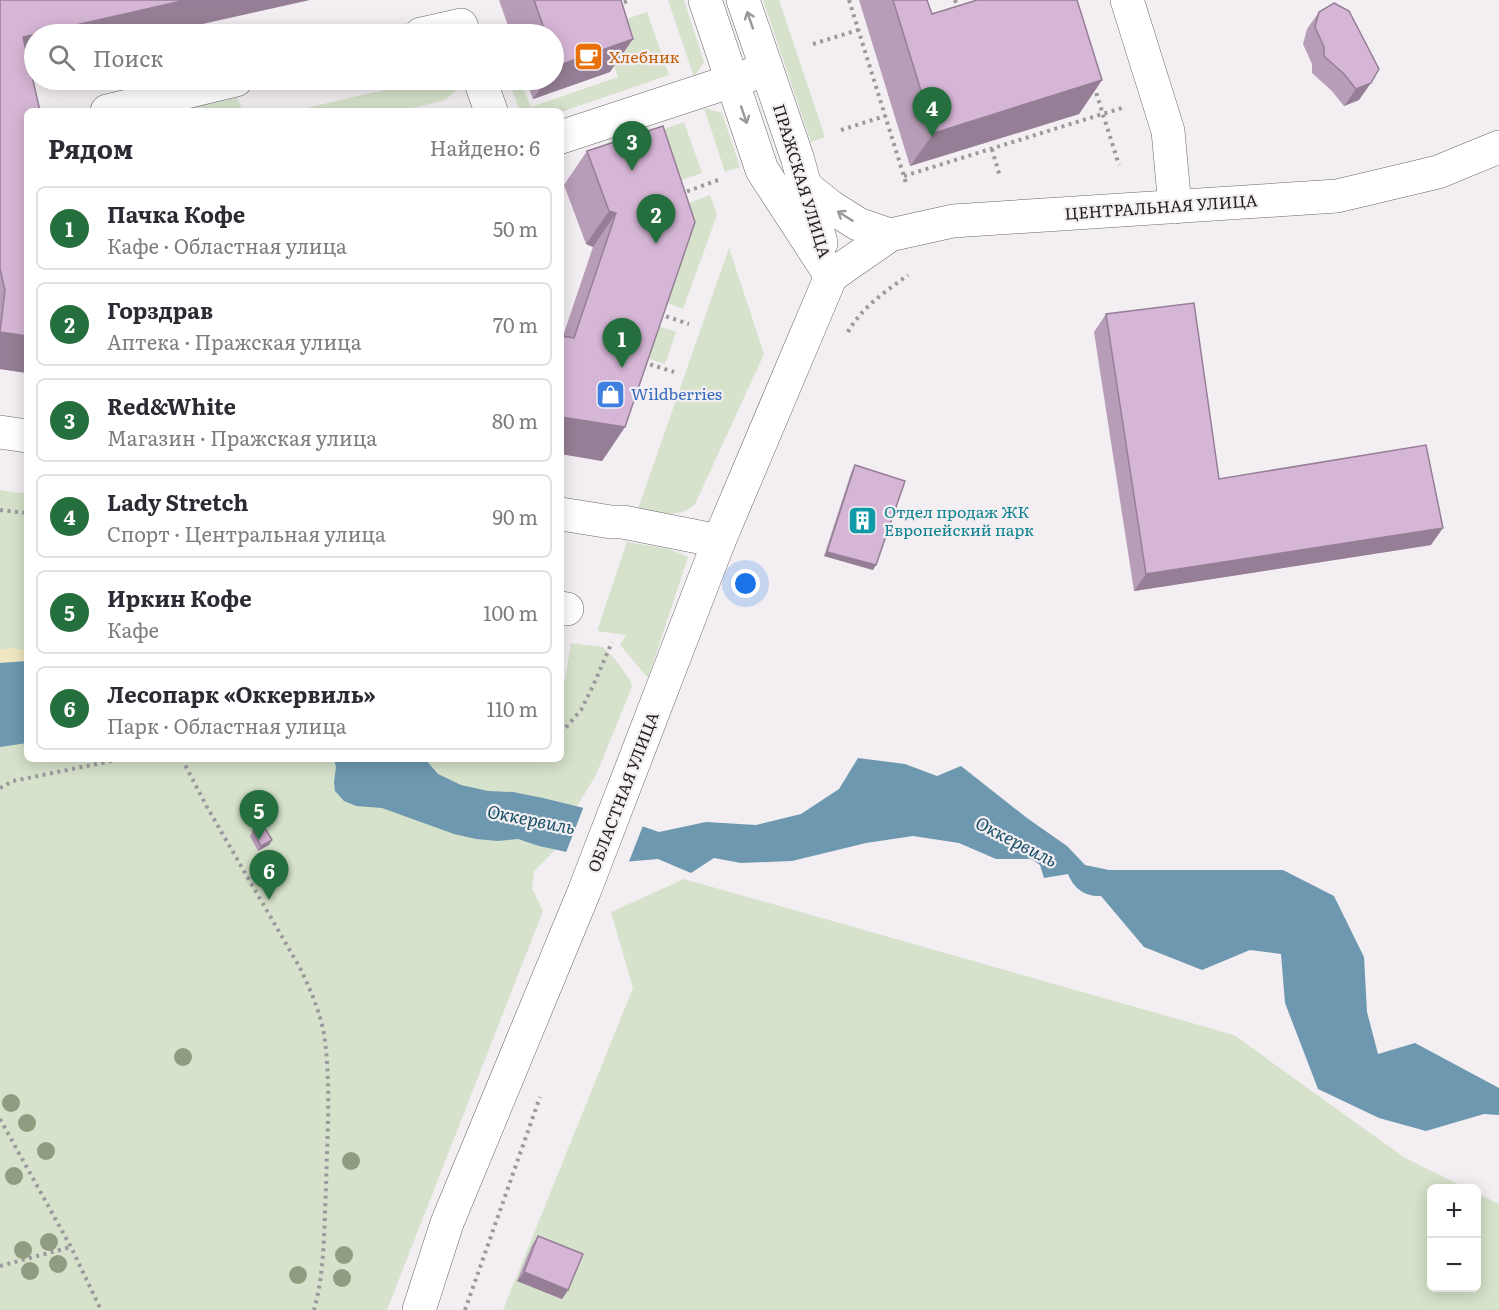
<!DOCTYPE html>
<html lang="ru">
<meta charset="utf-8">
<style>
body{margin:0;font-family:Literata,serif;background:#f7f7f7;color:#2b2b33}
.controls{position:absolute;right:18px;bottom:18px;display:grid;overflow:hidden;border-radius:9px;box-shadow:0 3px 15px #0003}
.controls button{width:54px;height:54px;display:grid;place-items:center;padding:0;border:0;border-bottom:2px solid #e1e1e2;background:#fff;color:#2b2b33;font:30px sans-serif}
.you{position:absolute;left:746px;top:584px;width:21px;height:21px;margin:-15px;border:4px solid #fff;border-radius:50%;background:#1a73e8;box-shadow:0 0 0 9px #1a73e833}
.badge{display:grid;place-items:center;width:39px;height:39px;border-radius:50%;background:#246f3d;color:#fff;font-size:20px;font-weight:700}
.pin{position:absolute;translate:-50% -50px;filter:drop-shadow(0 2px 3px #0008)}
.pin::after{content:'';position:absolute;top:32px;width:21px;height:18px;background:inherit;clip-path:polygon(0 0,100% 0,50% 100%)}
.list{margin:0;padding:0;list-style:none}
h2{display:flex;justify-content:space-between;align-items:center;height:78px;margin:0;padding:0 24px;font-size:26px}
h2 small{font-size:20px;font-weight:400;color:#7c7c81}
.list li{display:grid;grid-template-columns:39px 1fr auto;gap:18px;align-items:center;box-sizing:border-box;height:84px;margin:0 12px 12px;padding:0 12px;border:2px solid #e1e1e2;border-radius:9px}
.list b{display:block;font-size:22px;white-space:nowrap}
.list p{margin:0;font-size:20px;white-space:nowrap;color:#7c7c81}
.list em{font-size:20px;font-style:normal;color:#7c7c81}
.icon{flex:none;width:33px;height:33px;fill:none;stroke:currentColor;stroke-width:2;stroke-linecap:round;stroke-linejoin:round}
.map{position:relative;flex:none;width:1499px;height:1310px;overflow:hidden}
.search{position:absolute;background:#fff;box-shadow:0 3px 15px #0003;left:24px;top:24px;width:540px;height:66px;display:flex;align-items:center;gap:15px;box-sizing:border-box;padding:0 21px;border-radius:33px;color:#7c7c81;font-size:22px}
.panel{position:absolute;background:#fff;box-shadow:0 3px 15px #0003;left:24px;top:108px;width:540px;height:654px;border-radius:9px}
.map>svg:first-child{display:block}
.green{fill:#d6e2cb}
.sand{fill:#f0e6c1}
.water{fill:#6d98af}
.pier{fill:#f2eef2}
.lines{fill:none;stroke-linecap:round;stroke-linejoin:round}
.minor-casing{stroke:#6a6669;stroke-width:34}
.path{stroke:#9c999c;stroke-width:4;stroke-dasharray:3 4.5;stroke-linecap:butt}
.minor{stroke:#fff;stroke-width:33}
.tree{fill:#8f9c7f}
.wall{fill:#b89db8}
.shaded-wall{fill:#967f96}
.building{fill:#d6b6d6;stroke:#967f96;stroke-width:1.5}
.oneway{stroke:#9a999a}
.labels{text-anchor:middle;stroke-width:4.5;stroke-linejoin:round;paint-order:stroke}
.food-label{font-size:16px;fill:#c56008;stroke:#f2eef2;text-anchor:start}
.street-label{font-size:16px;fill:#1f1d1f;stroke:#f2eef2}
.shop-label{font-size:16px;fill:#366cbe;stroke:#f2eef2;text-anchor:start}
.culture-label{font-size:16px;fill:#0d838f;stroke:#f2eef2;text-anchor:start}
.water-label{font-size:18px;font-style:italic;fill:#1a5069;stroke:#f2eef2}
</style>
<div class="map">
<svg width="1499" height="1310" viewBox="0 0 1499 1310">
<rect width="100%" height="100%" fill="#f2eef2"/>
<!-- green -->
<g class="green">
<path d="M668,0H684L704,62L694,77Z"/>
<path d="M763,0H779L825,137L811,142Z"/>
<path d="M647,12L669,75L561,112L520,111L508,80H519L531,107L618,77L600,28Z"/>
<path d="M428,80H461L457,90L445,100L401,111H293Z"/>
<path d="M237,97L243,111H182L186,107Z"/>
<path d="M704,108L722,113L740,167L725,172Z"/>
<path d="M684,122L702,173L656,189L589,155Z"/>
<path d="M710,195L717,215L683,309L663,301L665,212Z"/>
<path d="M729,248L764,354L695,504C678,520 659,512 638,509Z"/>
<path d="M656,325L676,332L665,364L639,355Z"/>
<path d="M0,490L27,494V759H561V679L565,680L571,643L603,647L615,659L630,680L632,687L596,775L563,829L556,849L534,871L532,888L543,911L387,1310H0Z"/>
<path d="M627,542L669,549L688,557L648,678L620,645L626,635L597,631Z"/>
<path d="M684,879L1234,1035L1405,1158L1466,1188H1432V1288H1476L1477,1193L1499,1204V1310H503L633,988L611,912Z"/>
</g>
<!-- sand -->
<path class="sand" d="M14,648L27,651V661L0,663V650Z"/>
<!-- water -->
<g class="water">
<path d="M27,661V743L0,747V663Z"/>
<path d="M858,758L905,764L937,776L961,766L1027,818L1067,846L1085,865L1109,870H1283L1334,896L1364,957L1367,1012L1378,1054L1415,1043L1499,1088V1115L1484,1114L1426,1131L1379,1118L1318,1089L1285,1003L1281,954L1250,950L1202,970L1144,947L1101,896C1085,897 1074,889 1068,874L1044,878L1040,865L1031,859H996L959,843L913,836L866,843L792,861L741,863L714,858L691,873L658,859L623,862L590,857L539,846L518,839L498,841L476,839L454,834L382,808L356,806L344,801L335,791L334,782L336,767L334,759H425L438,774L461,785L488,791L513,792L543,798L604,813L659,832L706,822L756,825L801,814L839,789Z"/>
</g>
<!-- pier -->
<path class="pier" d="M584,806L605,810L644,823L628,864L589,860L565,855Z"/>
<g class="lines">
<defs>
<g id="minor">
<path d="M705,0L762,170L831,276"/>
<path d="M743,0L797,157L821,243"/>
<path d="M1127,0L1168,131L1175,207"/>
<path d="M421,34L461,25L464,34"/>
<path d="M480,80L491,111"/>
<path d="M107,111L236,80"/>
<path d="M561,137L753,74"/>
<path d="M806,187L831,207L858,224L890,235"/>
<path d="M831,276L890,235L953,221L1337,196L1438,172L1499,147"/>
<path d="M0,432L27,436"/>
<path d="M561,514L611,522H623L719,541"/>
<path d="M561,608L567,609"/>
<path d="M419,1310L447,1223L584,892L719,541L831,276"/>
</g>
</defs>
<!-- minor casing -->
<use href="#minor" class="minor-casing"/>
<!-- path -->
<g class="path">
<path d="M849,0L907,186"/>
<path d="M955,0L958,9"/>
<path d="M617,5L630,0"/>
<path d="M813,44L858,30"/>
<path d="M1094,86L1119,165"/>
<path d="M841,130L885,116"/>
<path d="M992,149L1000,177"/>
<path d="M904,176L1125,107"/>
<path d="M680,194L718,180"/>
<path d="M659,314L689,324"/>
<path d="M848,332C861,308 886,291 908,275"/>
<path d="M643,362L674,372"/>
<path d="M0,510L27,513"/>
<path d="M561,733L581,710L593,686L612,642"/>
<path d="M182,759L207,807L300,968C311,991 322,1016 325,1041C331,1089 327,1140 326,1188C324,1228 325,1271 314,1310"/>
<path d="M0,788L13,781L121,759"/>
<path d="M0,1119L71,1247L101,1310"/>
<path d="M0,1266L71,1247"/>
<path d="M465,1310L540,1097"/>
</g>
<!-- minor -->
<use href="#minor" class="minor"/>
</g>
<!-- trees -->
<g class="tree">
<circle cx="183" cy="1057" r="9"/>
<circle cx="11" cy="1103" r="9"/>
<circle cx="27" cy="1123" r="9"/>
<circle cx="46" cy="1151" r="9"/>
<circle cx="351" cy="1161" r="9"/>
<circle cx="14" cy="1176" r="9"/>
<circle cx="49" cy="1242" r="9"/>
<circle cx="23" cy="1250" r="9"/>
<circle cx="344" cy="1255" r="9"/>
<circle cx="58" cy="1264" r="9"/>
<circle cx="30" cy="1271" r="9"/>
<circle cx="298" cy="1275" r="9"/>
<circle cx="342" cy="1278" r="9"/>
</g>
<!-- wall -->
<g class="wall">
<path d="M0,0L29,64L27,373L0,369Z"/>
<path d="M499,0H621L610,72L533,99L526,80H554V34H511Z"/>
<path d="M859,0H927L932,14L1102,80L1079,114L910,166Z"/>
<path d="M1334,3L1359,100L1344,106L1332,91L1312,73V64L1303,44L1307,29L1319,12Z"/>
<path d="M663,126L625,427L602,461L561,454V336H563L593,247L586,244L564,185L587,151Z"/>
<path d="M1106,314L1219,479L1431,545L1134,591L1094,332Z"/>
<path d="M855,465L873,570L824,556L852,470Z"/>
<path d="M253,831L272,840L269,845L258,851L250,836Z"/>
<path d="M538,1236L568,1290L562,1299L517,1281L532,1245Z"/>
</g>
<!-- shaded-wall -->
<g class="shaded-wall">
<path d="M186,0H310L158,34H34V63L0,70L23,37Z"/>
<path d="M633,39L610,72L533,99L547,80H554V70L557,66Z"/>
<path d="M1102,80L1079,114L910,166L934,133Z"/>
<path d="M1371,83L1359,100L1344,106L1356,89Z"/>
<path d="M609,211L616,213L593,247L586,244Z"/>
<path d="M0,332L27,336V373L0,369Z"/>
<path d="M561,417L625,427L602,461L561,454Z"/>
<path d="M1443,528L1431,545L1134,591L1146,574Z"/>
<path d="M827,552L876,565L873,570L824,556Z"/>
<path d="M272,840L269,845L258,851L261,846Z"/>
<path d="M524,1272L568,1290L562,1299L517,1281Z"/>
</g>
<!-- building -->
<g class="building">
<path d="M0,0H186L23,37L40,111H27V336L0,332L5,290L0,269Z"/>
<path d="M534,0H621L633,39L557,66L554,57V34H546Z"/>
<path d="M893,0H927L932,14L977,0H1077L1102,80L934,133Z"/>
<path d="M1334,3L1349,11L1379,69L1371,83L1356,89L1344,74L1324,56V47L1315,27L1319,12Z"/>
<path d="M663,126L695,222L625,427L561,417V336L574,338L616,213L609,211L587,151Z"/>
<path d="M1194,303L1219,479L1426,445L1443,528L1146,574L1106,314Z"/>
<path d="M855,465L905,481L876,565L827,552Z"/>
<path d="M263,825L272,840L261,846L253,831Z"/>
<path d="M538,1236L583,1254L568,1290L524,1272Z"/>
</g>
<!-- one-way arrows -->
<defs><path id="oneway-shaft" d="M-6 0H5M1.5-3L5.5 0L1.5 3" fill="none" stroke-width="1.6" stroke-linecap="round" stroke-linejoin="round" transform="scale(1.5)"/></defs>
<g class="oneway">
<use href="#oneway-shaft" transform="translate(750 20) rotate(-109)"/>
<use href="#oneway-shaft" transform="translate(744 115) rotate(71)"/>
<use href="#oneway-shaft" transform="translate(845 216) rotate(-148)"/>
</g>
<!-- icons -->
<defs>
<symbol id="cafe-square" viewBox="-11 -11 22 22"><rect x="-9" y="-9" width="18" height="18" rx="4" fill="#e8710a" stroke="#f2eef2"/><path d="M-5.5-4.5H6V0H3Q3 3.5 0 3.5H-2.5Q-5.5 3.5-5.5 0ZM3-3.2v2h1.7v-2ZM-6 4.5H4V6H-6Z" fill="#fff"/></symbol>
<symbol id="shop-square" viewBox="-11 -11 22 22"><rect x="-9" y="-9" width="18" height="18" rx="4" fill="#3f7fe0" stroke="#f2eef2"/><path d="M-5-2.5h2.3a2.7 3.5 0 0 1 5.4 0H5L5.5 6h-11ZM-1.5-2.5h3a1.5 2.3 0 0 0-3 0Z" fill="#fff"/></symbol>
<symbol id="building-square" viewBox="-11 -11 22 22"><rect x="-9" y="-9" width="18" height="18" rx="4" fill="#0f9aa8" stroke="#f2eef2"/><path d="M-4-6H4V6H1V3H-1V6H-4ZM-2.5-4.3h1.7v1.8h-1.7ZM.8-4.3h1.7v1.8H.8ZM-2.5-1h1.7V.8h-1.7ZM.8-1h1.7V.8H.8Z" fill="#fff"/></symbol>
</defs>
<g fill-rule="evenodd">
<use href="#cafe-square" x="572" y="40" width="33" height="33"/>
<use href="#shop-square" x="594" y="378" width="33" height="33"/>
<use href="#building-square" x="846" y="504" width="33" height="33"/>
</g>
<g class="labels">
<!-- food labels -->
<g class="food-label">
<text x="609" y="63">Хлебник</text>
</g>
<!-- street labels -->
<g class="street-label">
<text transform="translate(802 181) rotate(73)" y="6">ПРАЖСКАЯ УЛИЦА</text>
<text transform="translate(1161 207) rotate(-4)" y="6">ЦЕНТРАЛЬНАЯ УЛИЦА</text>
<text transform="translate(623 792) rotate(-69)" y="6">ОБЛАСТНАЯ УЛИЦА</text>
</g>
<!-- shop labels -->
<g class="shop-label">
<text x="631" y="400">Wildberries</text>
</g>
<!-- culture labels -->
<g class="culture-label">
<text x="884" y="518">Отдел продаж ЖК<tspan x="884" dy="18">Европейский парк</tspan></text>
</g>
<!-- water labels -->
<g class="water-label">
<text transform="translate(531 820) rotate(11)" y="6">Оккервиль</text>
<text transform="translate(1016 842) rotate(27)" y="6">Оккервиль</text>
</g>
</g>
</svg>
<div class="controls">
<button>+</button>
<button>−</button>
</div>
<div class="you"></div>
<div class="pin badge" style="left:622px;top:368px">1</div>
<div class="pin badge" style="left:656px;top:244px">2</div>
<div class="pin badge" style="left:632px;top:171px">3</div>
<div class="pin badge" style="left:932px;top:137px">4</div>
<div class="pin badge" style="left:259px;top:840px">5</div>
<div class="pin badge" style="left:269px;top:900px">6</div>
<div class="search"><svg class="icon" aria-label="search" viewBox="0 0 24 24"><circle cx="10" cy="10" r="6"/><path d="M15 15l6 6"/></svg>Поиск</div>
<section class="panel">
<h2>Рядом<small>Найдено: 6</small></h2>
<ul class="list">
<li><span class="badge">1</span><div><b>Пачка Кофе</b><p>Кафе · Областная улица</p></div><em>50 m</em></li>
<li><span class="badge">2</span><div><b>Горздрав</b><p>Аптека · Пражская улица</p></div><em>70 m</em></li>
<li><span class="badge">3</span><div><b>Red&amp;White</b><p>Магазин · Пражская улица</p></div><em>80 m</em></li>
<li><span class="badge">4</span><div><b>Lady Stretch</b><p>Спорт · Центральная улица</p></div><em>90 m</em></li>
<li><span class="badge">5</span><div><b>Иркин Кофе</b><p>Кафе</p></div><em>100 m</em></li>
<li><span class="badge">6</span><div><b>Лесопарк «Оккервиль»</b><p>Парк · Областная улица</p></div><em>110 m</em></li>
</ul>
</section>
</div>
